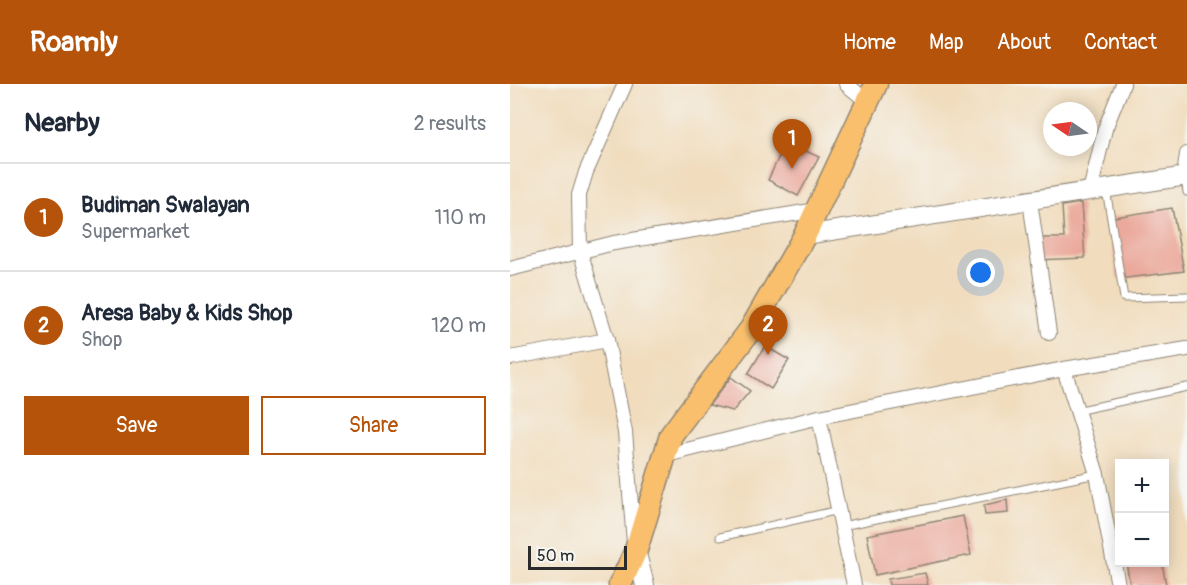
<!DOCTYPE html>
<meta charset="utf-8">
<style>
body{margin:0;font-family:Pangolin,sans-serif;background:#f6f6f7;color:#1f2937}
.controls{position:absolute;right:18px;bottom:18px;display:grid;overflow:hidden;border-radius:0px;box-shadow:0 3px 15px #0003}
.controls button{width:54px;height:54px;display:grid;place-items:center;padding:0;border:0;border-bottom:2px solid #e0e1e3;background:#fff;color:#1f2937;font:30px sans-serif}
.compass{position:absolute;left:533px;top:18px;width:54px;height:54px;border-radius:50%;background:#fff;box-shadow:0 3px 15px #0003;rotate:283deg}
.scale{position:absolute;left:18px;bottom:15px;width:99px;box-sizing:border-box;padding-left:6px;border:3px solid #2b2b2b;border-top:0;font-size:16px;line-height:21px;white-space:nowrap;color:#2b2b2b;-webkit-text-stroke:4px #f6f6f2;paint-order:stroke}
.you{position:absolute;left:471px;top:189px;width:21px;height:21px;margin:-15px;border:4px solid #fff;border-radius:50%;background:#1a73e8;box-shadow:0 0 0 9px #1a73e833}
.badge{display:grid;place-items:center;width:39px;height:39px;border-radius:50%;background:#b45309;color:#fff;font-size:20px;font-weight:700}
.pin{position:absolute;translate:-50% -50px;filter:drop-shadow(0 2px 3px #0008)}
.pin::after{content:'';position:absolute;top:32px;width:21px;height:18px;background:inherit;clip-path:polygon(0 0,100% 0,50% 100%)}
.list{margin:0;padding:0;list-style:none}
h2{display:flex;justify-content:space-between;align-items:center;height:78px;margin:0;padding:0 24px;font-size:26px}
h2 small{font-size:20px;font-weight:400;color:#747a83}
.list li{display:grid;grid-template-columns:39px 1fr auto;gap:18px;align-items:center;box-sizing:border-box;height:108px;padding:0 24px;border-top:2px solid #e0e1e3}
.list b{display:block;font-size:22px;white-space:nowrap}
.list p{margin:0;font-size:20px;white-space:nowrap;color:#747a83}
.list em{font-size:20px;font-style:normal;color:#747a83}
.actions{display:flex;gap:12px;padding:18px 24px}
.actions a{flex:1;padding:14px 0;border:2px solid #b45309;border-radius:0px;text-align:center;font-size:21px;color:#b45309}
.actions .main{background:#b45309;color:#fff}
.map{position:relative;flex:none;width:677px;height:501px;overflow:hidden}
header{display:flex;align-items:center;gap:36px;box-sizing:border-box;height:84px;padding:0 30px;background:#b45309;color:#fff}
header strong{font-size:28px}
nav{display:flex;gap:33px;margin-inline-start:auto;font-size:21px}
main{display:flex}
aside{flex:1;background:#fff}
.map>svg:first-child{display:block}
.building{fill:#eba99b}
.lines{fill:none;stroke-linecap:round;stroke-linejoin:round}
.service-casing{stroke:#8e8474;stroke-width:9}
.minor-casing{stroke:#8e8474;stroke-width:16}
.tertiary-casing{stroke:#8e8474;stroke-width:20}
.trunk-casing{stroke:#8e8474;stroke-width:25}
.service{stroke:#fff;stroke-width:7}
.minor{stroke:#fff;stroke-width:14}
.tertiary{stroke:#fff;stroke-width:18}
.trunk{stroke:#f9bf6d;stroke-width:22}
</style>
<header>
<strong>Roamly</strong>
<nav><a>Home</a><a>Map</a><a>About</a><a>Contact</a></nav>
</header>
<main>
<aside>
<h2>Nearby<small>2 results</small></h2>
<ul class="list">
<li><span class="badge">1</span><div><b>Budiman Swalayan</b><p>Supermarket</p></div><em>110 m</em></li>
<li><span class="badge">2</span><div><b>Aresa Baby &amp; Kids Shop</b><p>Shop</p></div><em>120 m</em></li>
</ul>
<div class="actions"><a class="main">Save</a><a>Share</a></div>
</aside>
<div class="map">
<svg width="677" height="501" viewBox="0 0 677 501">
<rect width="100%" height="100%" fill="#f6f6f2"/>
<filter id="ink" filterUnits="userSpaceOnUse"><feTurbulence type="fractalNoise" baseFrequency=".0167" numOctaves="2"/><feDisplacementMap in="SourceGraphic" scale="12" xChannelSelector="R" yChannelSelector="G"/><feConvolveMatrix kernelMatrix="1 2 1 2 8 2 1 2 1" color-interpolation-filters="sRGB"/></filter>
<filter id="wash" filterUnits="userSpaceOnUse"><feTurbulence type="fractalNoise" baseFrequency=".008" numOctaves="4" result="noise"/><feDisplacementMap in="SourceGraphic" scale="24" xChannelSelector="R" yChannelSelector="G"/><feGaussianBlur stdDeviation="1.35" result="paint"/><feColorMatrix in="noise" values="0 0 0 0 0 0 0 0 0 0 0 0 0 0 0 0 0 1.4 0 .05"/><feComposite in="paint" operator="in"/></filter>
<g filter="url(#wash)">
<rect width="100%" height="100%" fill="#f1ddbe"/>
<g id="blocks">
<!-- building -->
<g class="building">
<path d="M276,58L309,73L288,112L258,96Z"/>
<path d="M571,119L575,174L525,176V154H554L552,122Z"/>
<path d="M662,124L674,187L608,195L598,134Z"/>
<path d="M255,262L279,276L261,305L238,290Z"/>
<path d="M221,293L240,307L223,327L199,321Z"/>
<path d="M497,416L498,429L475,431L474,421Z"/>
<path d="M453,432L461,471L365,491L357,451Z"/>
<path d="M616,478H652L656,501H620Z"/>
<path d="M415,489L418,501H379L378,495Z"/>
</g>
</g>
</g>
<g filter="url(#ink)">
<use href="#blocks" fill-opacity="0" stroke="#8e8474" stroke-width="1.5"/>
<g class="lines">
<defs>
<g id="service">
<path d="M675,95L677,108"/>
<path d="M596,105L614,214L677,212"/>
<path d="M566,327L677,303"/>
<path d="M332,442L587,390"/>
<path d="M210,453L329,426"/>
</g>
<g id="minor">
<path d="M115,0L76,88L69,111L70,167L97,256L115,348L124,458"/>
<path d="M336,0L358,18"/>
<path d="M674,92L677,70"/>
<path d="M580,107L595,45L613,0"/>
<path d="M520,117L539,249"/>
<path d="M0,185L104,159L307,126"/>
<path d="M0,274L97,256"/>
<path d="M554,285L587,390L608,501"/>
<path d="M309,333L344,501"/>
<path d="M153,372L309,333L554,285L677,265"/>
</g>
<g id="tertiary">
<path d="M295,151L677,92"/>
<path d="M126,466L135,501"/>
</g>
<path id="trunk" d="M110,501L126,466L161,351L241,245L295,151L366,0"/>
</defs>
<!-- service casing -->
<use href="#service" class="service-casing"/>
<!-- minor casing -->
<use href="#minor" class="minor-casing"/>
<!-- tertiary casing -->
<use href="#tertiary" class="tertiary-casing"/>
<!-- trunk casing -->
<use href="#trunk" class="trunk-casing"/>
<!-- service -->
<use href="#service" class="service"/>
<!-- minor -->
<use href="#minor" class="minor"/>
<!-- tertiary -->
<use href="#tertiary" class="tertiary"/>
<!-- trunk -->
<use href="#trunk" class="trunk"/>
</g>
</g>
</svg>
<div class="controls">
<button>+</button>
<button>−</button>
</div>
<svg class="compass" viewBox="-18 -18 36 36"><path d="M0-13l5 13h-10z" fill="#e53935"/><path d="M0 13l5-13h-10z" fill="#747a83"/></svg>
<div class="scale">50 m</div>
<div class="you"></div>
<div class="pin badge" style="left:282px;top:85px">1</div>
<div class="pin badge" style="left:258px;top:271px">2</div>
</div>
</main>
